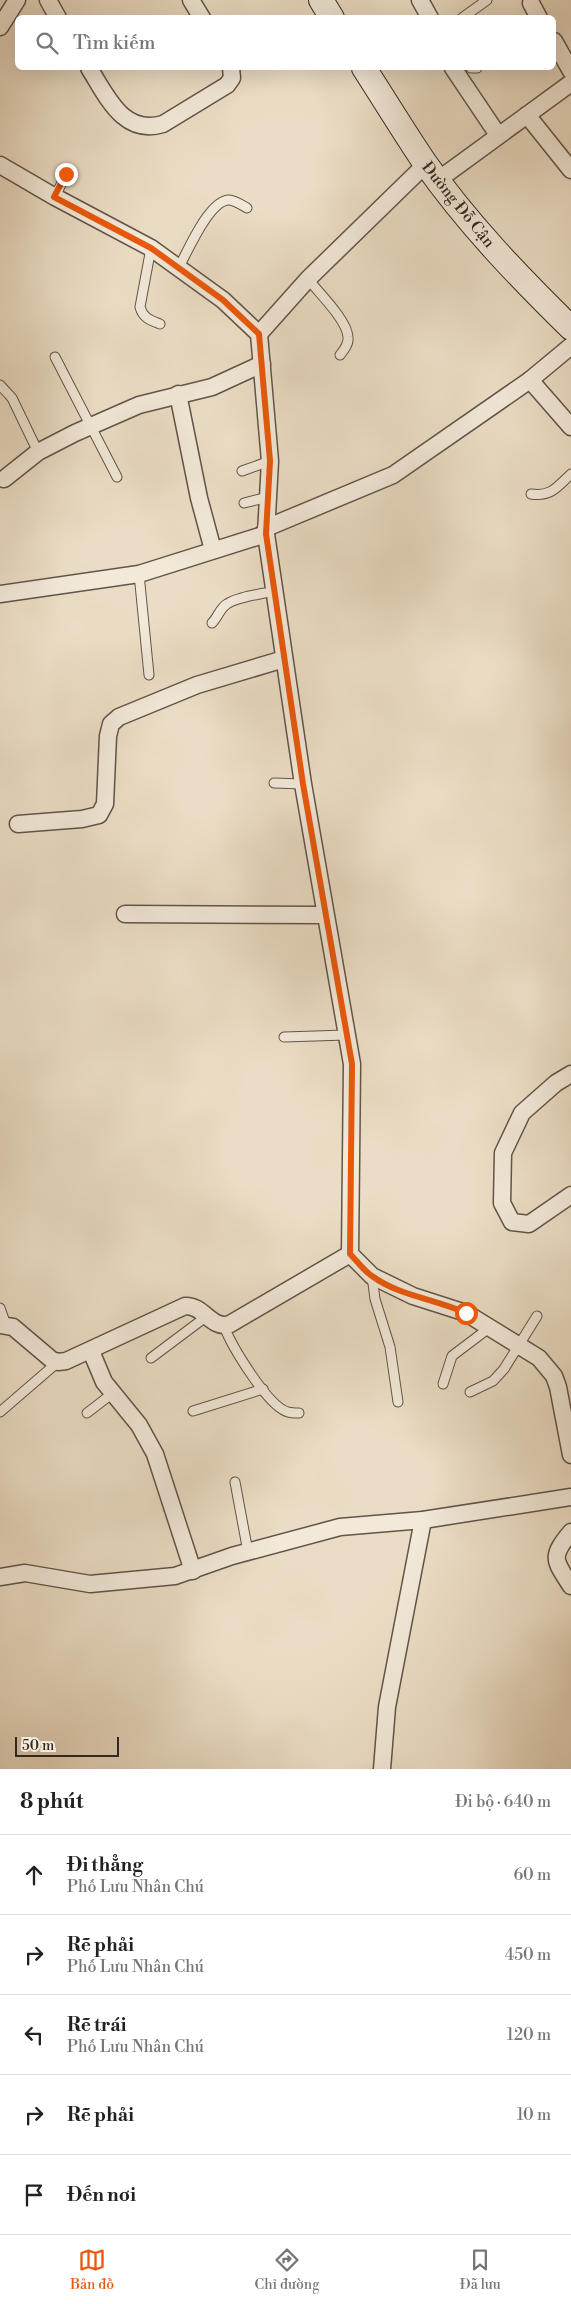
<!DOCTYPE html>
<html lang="vi">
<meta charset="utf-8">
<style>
body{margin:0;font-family:"Libre Bodoni",serif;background:#f6f6f6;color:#222}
.scale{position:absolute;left:15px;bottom:12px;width:104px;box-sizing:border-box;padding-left:5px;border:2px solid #332720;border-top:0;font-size:14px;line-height:18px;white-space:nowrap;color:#332720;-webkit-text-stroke:4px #f2e9d9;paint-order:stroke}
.stop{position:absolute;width:15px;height:15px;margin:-11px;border:4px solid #ea580c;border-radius:50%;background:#fff}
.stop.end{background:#ea580c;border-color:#fff;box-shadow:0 1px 5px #0008}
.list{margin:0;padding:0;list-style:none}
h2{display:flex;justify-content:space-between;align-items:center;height:65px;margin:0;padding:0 20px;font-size:21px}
h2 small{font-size:16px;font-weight:400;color:#767676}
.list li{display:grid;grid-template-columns:32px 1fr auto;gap:15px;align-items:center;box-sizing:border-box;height:80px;padding:0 20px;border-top:1px solid #e0e0e0}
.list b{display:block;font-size:19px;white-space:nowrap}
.list p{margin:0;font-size:16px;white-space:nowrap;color:#767676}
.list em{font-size:16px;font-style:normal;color:#767676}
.icon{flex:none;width:28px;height:28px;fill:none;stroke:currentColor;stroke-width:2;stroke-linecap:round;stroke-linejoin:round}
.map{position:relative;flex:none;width:571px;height:1769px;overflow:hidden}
.search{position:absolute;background:#fff;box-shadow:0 5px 20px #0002;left:15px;right:15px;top:15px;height:55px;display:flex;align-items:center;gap:12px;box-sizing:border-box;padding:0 18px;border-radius:8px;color:#767676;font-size:19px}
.sheet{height:465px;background:#fff}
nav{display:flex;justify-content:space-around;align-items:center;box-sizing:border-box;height:70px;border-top:1px solid #e0e0e0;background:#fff;font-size:14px;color:#767676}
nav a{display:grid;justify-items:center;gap:2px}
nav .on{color:#ea580c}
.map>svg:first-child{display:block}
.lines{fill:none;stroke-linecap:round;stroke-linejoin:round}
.lane-casing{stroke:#615449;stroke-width:11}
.street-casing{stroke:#615449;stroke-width:19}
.secondary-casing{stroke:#332720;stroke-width:26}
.lane{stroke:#f2e9d9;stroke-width:9}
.street{stroke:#f2e9d9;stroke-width:16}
.secondary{stroke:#f2e9d9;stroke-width:24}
.route{stroke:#ea580c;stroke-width:6}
.labels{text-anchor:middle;stroke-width:4;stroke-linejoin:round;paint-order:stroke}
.street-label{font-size:16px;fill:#332720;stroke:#f2e9d9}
</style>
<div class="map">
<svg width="571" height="1769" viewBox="0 0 571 1769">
<rect width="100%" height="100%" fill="#ebddc5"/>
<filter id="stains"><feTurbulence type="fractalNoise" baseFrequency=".004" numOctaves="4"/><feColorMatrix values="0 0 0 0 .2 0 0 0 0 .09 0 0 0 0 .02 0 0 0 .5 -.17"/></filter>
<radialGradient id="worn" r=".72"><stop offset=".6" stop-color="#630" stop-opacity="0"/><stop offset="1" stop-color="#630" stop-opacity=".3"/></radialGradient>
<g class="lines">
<defs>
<g id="lane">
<path d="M462,18L487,0"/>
<path d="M471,68H477"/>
<path d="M55,197L66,174"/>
<path d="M151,248L140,307C143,318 150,320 160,324"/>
<path d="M178,269C187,253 209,200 229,200C234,200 242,205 247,208"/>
<path d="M308,279C319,293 347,320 348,337C349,344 344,350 340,355"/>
<path d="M55,357L117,477"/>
<path d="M0,385L12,398L38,452"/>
<path d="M242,471L270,461"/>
<path d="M531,494C551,497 557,487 571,474"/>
<path d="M244,503L268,497"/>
<path d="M139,574L149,675"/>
<path d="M212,623C218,617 220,608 227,604C236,597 262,594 274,591"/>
<path d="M274,783L303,784"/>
<path d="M284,1037L346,1035"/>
<path d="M372,1276L375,1299L390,1347L398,1402"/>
<path d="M0,1308L6,1325"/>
<path d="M224,1326C231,1345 268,1407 288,1412C291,1413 296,1413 299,1413"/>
<path d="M151,1358L207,1316"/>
<path d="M443,1384L452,1356L489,1328"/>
<path d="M470,1392L493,1381L504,1369L537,1316"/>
<path d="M193,1411L263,1389"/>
<path d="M0,1412L58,1362"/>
<path d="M87,1413L113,1393"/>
<path d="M235,1482L248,1552"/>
</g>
<g id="street">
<path d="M48,0L58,18"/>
<path d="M191,0L202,18"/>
<path d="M420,0L430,18"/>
<path d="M531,3L539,18"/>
<path d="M0,27L17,0"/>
<path d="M554,41L571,71"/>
<path d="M89,68C107,96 123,136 163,124L227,85L232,78L231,68"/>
<path d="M453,68L498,135"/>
<path d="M527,115L571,170"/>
<path d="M0,165L55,197L151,248L223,300L259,334L270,461L266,534L303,784L352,1064L350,1254L372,1276L413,1296L466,1313L539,1358L554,1376L558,1387L571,1455"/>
<path d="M438,180L571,83"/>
<path d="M259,334L308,279L426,164"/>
<path d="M530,380L571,427"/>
<path d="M178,394L199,498L213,550"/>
<path d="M4,479L38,452L75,433L139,405L212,387L262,364"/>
<path d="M266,528L393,475L530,380L571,346"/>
<path d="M0,594L139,574L266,534"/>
<path d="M18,824L82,819L99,815L105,804L108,736L111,724L119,717L197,685L284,659"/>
<path d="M125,914L325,915"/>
<path d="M571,1074L556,1083L522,1113L503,1153L502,1203L512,1222L529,1224L571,1195"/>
<path d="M0,1325L13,1327L52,1360L58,1362L66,1361L185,1306C204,1305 211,1330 230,1324L350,1254"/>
<path d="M91,1351L104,1382L139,1425L155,1454L193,1571"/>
<path d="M571,1532C550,1557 554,1560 571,1586"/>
<path d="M0,1577L25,1573L90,1584L175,1576L232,1556L340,1527L423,1520L571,1497"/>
<path d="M382,1769L387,1707L423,1520"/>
</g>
<g id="secondary">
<path d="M321,0L332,18"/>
<path d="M364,68C384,99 404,132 425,163C467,223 519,277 571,328"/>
</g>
</defs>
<!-- lane casing -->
<use href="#lane" class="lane-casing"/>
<!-- street casing -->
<use href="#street" class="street-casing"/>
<!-- secondary casing -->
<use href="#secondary" class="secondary-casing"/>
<!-- lane -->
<use href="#lane" class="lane"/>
<!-- street -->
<use href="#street" class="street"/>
<!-- secondary -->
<use href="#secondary" class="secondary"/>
</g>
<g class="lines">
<!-- route -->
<path class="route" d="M66,174L54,197L151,248L223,300L259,334L270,461L266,534L303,784L352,1064L350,1254C357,1261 364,1271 372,1276C399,1296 436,1299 466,1313"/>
</g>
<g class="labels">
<!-- street labels -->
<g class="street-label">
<text transform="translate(459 204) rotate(51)" y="6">Đường Đỗ Cận</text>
</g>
</g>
<rect width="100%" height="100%" filter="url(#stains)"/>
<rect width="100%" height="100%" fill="url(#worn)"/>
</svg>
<div class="scale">50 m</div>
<div class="stop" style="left:466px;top:1313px"></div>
<div class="stop end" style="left:66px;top:174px"></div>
<div class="search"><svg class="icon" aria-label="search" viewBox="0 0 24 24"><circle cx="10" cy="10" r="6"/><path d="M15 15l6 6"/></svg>Tìm kiếm</div>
</div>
<section class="sheet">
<h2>8 phút<small>Đi bộ · 640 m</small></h2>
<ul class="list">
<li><svg class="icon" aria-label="ahead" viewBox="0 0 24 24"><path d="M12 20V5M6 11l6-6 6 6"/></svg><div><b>Đi thẳng</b><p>Phố Lưu Nhân Chú</p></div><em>60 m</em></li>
<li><svg class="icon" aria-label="right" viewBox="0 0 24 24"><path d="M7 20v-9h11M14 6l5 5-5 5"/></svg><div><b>Rẽ phải</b><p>Phố Lưu Nhân Chú</p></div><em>450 m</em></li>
<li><svg class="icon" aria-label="left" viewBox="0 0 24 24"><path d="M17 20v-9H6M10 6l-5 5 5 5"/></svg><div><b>Rẽ trái</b><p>Phố Lưu Nhân Chú</p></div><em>120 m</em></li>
<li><svg class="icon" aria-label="right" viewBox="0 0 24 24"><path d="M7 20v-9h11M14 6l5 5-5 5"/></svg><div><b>Rẽ phải</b></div><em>10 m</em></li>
<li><svg class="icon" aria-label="arrive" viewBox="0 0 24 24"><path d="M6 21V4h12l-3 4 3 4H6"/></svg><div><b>Đến nơi</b></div></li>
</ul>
</section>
<nav>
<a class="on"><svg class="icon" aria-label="map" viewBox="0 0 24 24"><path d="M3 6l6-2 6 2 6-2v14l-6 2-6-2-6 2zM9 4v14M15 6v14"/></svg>Bản đồ</a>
<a><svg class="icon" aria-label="directions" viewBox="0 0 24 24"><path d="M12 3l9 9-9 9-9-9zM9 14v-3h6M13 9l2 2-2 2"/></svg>Chỉ đường</a>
<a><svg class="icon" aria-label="saved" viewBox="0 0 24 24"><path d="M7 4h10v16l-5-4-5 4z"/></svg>Đã lưu</a>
</nav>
